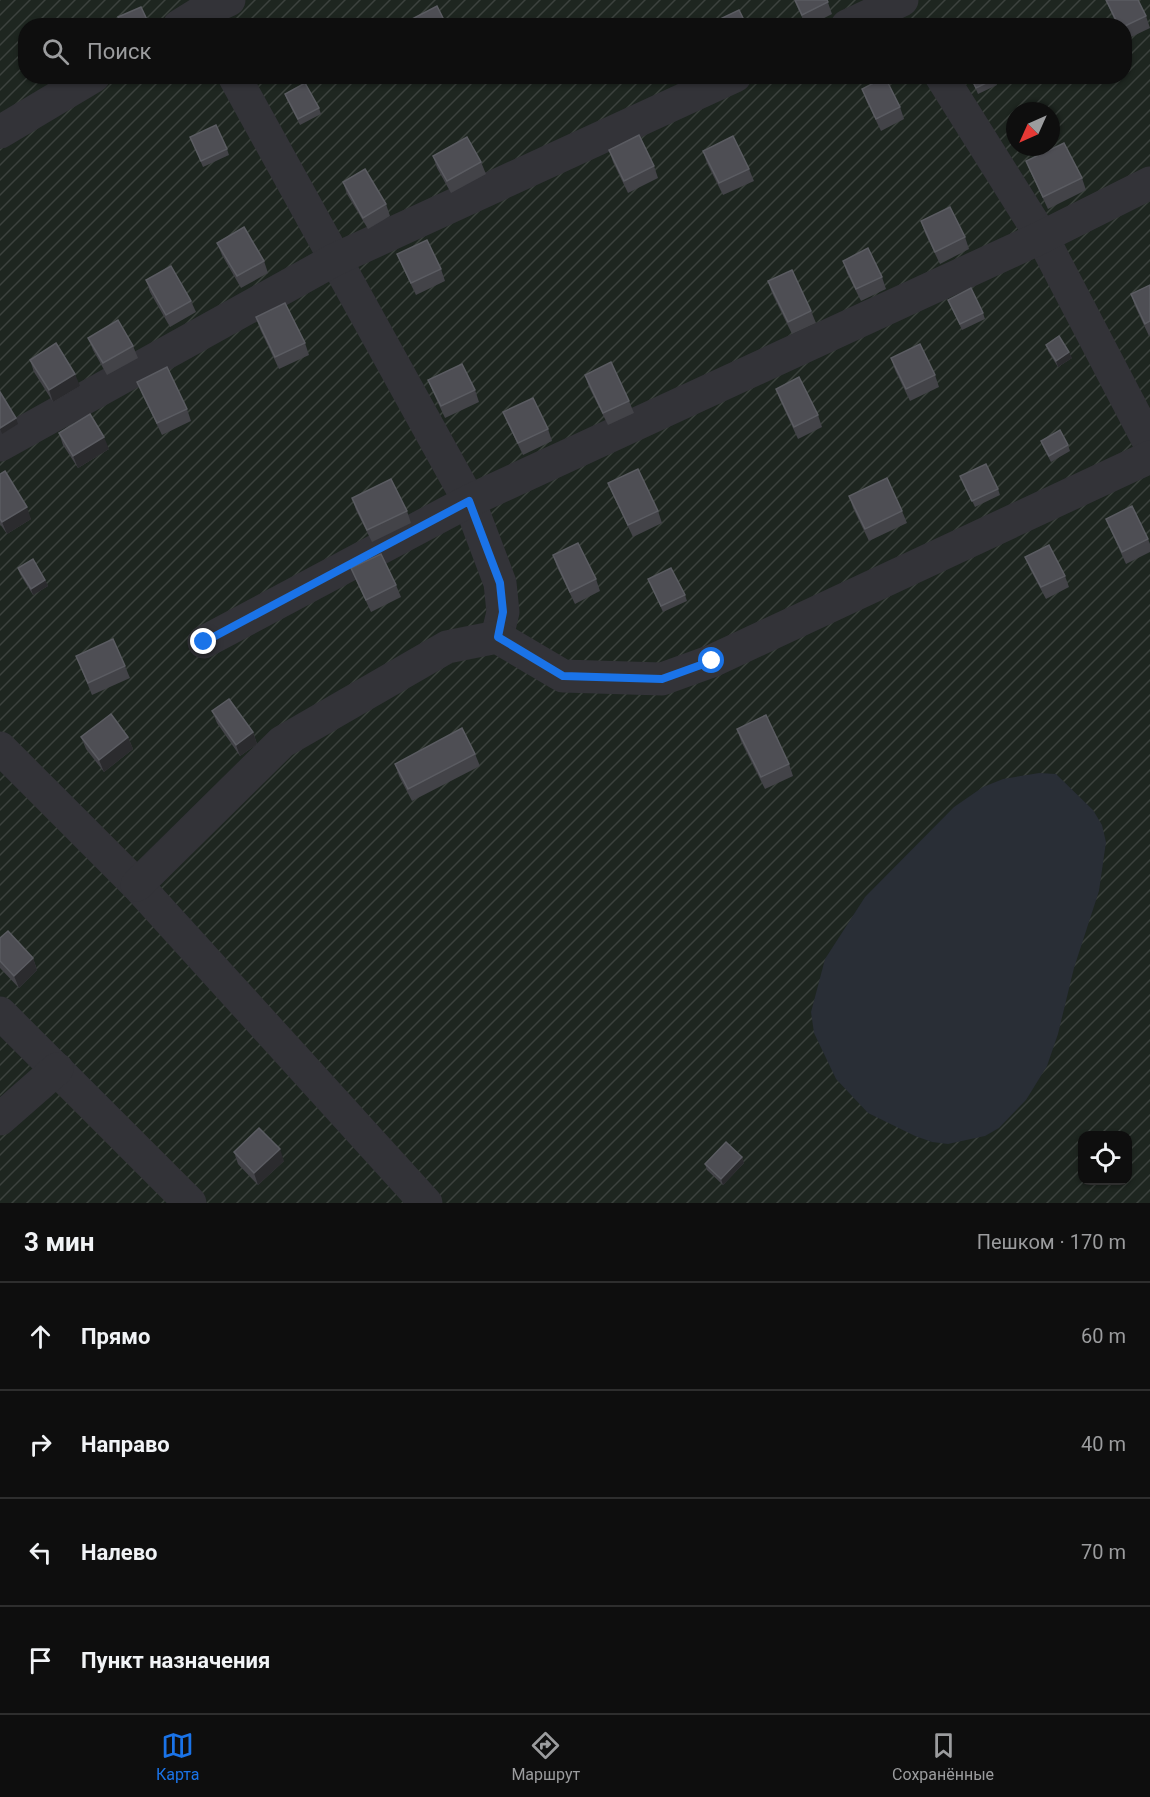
<!DOCTYPE html>
<html lang="ru">
<meta charset="utf-8">
<style>
body{margin:0;font-family:Roboto,sans-serif;background:#1c1c1c;color:#f1f3f6}
.controls{position:absolute;right:18px;bottom:18px;display:grid;overflow:hidden;border-radius:12px;box-shadow:0 2px 4px #0004}
.controls button{width:54px;height:54px;display:grid;place-items:center;padding:0;border:0;border-bottom:2px solid #2e2e2e;background:#0e0e0e;color:#f1f3f6;font:30px sans-serif}
.compass{position:absolute;left:1006px;top:102px;width:54px;height:54px;border-radius:50%;background:#0e0e0e;box-shadow:0 2px 4px #0004;rotate:225deg}
.stop{position:absolute;width:18px;height:18px;margin:-14px;border:4px solid #1a73e8;border-radius:50%;background:#fff}
.stop.end{background:#1a73e8;border-color:#fff;box-shadow:0 2px 6px #0008}
.list{margin:0;padding:0;list-style:none}
h2{display:flex;justify-content:space-between;align-items:center;height:78px;margin:0;padding:0 24px;font-size:26px}
h2 small{font-size:20px;font-weight:400;color:#9b9c9e}
.list li{display:grid;grid-template-columns:39px 1fr auto;gap:18px;align-items:center;box-sizing:border-box;height:108px;padding:0 24px;border-top:2px solid #2e2e2e}
.list b{display:block;font-size:22px;white-space:nowrap}
.list em{font-size:20px;font-style:normal;color:#9b9c9e}
.icon{flex:none;width:33px;height:33px;fill:none;stroke:currentColor;stroke-width:2;stroke-linecap:round;stroke-linejoin:round}
.map{position:relative;flex:none;width:1150px;height:1203px;overflow:hidden}
.search{position:absolute;background:#0e0e0e;box-shadow:0 2px 4px #0004;left:18px;right:18px;top:18px;height:66px;display:flex;align-items:center;gap:15px;box-sizing:border-box;padding:0 21px;border-radius:24px;color:#9b9c9e;font-size:22px}
.sheet{height:510px;background:#0e0e0e}
nav{display:flex;justify-content:space-around;align-items:center;box-sizing:border-box;height:84px;border-top:2px solid #2e2e2e;background:#0e0e0e;font-size:16px;color:#9b9c9e}
nav a{display:grid;justify-items:center;gap:3px}
nav .on{color:#1a73e8}
.map>svg:first-child{display:block}
.garden{fill:url(#garden-furrows);fill-rule:evenodd}
.water{fill:#292e36}
.lines{fill:none;stroke-linecap:round;stroke-linejoin:round}
.minor{stroke:#333338;stroke-width:33}
.wall{fill:#434348}
.shaded-wall{fill:#2b2b2e}
.building{fill:#4e4e54;stroke:#5b5c62;stroke-width:1.5}
.route{stroke:#1a73e8;stroke-width:8}
</style>
<div class="map">
<svg width="1150" height="1203" viewBox="0 0 1150 1203">
<defs>
<pattern id="garden-furrows" width="10" height="10" patternUnits="userSpaceOnUse" patternTransform="scale(1.5)"><rect width="10" height="10" fill="#1e2620"/><path d="M-1 1l2-2M0 10L10 0M9 11l2-2" fill="none" stroke="#3c423e"/></pattern>
</defs>
<rect width="100%" height="100%" fill="#121213"/>
<!-- garden -->
<path class="garden" d="M0,0H1150V1203H0ZM26,26H1124V76H26ZM1015,111H1051V147H1015ZM1082,1136H1128V1180H1082Z"/>
<!-- water -->
<path class="water" d="M1039,773L1056,774L1093,810L1102,825L1106,842L1099,891L1074,968L1058,1034L1047,1066L1026,1100L999,1128L985,1136L948,1144L932,1142L915,1136L868,1113L836,1079L814,1033L811,1012L825,959L865,897L954,807L983,787L1003,779Z"/>
<g class="lines">
<!-- minor -->
<g class="minor">
<path d="M179,26L200,13L229,0"/>
<path d="M847,26L902,0"/>
<path d="M234,76L469,501L500,583L503,612L497,637"/>
<path d="M941,76L1042,237L1150,444"/>
<path d="M0,132L94,76"/>
<path d="M0,445L334,260L735,76"/>
<path d="M204,642L469,501L1042,237L1150,183"/>
<path d="M0,748L137,885L426,1203"/>
<path d="M137,885L282,742L447,647L497,637L563,676L662,679L712,661L1150,457"/>
<path d="M0,1013L190,1203"/>
<path d="M0,1119L57,1069"/>
</g>
</g>
<!-- wall -->
<g class="wall">
<path d="M794,0H827L832,14L809,26H806Z"/>
<path d="M1106,0L1146,16L1150,28L1125,40V26H1117Z"/>
<path d="M970,76H993L997,85L978,94Z"/>
<path d="M862,89L900,107L904,119L881,131L866,100Z"/>
<path d="M285,94L319,108L321,114L300,125L287,100Z"/>
<path d="M190,137L227,149L229,155L203,167Z"/>
<path d="M609,150L654,166L658,178L628,193L613,162Z"/>
<path d="M703,151L749,169L754,181L723,195L707,163Z"/>
<path d="M433,156L481,162L486,174L451,193L437,168Z"/>
<path d="M1026,161L1082,178L1086,190L1048,209L1031,173Z"/>
<path d="M343,182L386,204L390,216L368,229L347,194Z"/>
<path d="M921,221L965,237L969,249L940,264L925,233Z"/>
<path d="M217,243L264,261L268,273L241,288L222,255Z"/>
<path d="M397,254L441,269L445,281L416,295L402,266Z"/>
<path d="M843,261L882,277L886,289L861,301L847,273Z"/>
<path d="M146,280L191,301L196,312L170,327L150,292Z"/>
<path d="M768,281L811,311L816,323L792,334L772,293Z"/>
<path d="M1150,285V335L1149,336L1135,306L1131,294Z"/>
<path d="M948,300L983,313L985,319L962,330Z"/>
<path d="M256,317L305,343L309,355L279,369L260,329Z"/>
<path d="M88,338L133,346L138,358L107,375L93,350Z"/>
<path d="M1046,345L1072,358L1058,367L1048,351Z"/>
<path d="M891,358L935,375L939,387L910,401L895,370Z"/>
<path d="M30,360L80,386L53,402L34,372Z"/>
<path d="M585,375L629,401L634,413L608,425L589,387Z"/>
<path d="M428,380L475,390L479,402L445,418L433,392Z"/>
<path d="M137,382L187,409L191,421L162,435L142,394Z"/>
<path d="M776,389L818,415L822,427L798,439L780,400Z"/>
<path d="M503,412L548,429L552,441L523,455L508,424Z"/>
<path d="M59,433L109,449L78,468L63,445Z"/>
<path d="M1041,441L1068,445L1070,451L1051,462L1043,447Z"/>
<path d="M0,474L31,519L7,534L0,524Z"/>
<path d="M960,476L998,489L1000,495L975,507Z"/>
<path d="M608,483L658,511L662,523L633,537L613,495Z"/>
<path d="M849,496L902,511L907,523L869,541L853,508Z"/>
<path d="M352,498L407,511L411,523L372,542L356,510Z"/>
<path d="M1106,519L1148,539L1150,544V552L1126,564L1111,531Z"/>
<path d="M553,555L596,579L600,591L575,604L557,567Z"/>
<path d="M1025,557L1065,576L1069,587L1046,599L1030,569Z"/>
<path d="M18,568L45,580L48,586L33,595L20,574Z"/>
<path d="M351,568L396,585L401,597L371,612L356,580Z"/>
<path d="M648,579L685,595L687,601L663,612Z"/>
<path d="M76,656L125,666L130,678L92,695Z"/>
<path d="M212,711L253,732L257,744L240,756L217,723Z"/>
<path d="M737,729L789,764L793,776L765,789L741,741Z"/>
<path d="M81,737H128L133,749L104,772L86,749Z"/>
<path d="M475,754L480,766L412,801L399,776L395,764Z"/>
<path d="M0,938L33,958L37,970L19,988L0,968Z"/>
<path d="M234,1152L284,1161L258,1185L238,1164Z"/>
<path d="M742,1157L744,1163L723,1185L707,1170L705,1164Z"/>
</g>
<!-- shaded-wall -->
<g class="shaded-wall">
<path d="M1069,352L1072,358L1058,367L1056,361Z"/>
<path d="M75,374L80,386L53,402L49,390Z"/>
<path d="M16,418L18,424L2,434L0,428Z"/>
<path d="M104,437L109,449L78,468L73,456Z"/>
<path d="M27,507L31,519L7,534L2,522Z"/>
<path d="M45,580L48,586L33,595L31,589Z"/>
<path d="M253,732L257,744L240,756L236,745Z"/>
<path d="M128,737L133,749L104,772L99,760Z"/>
<path d="M33,958L37,970L19,988L14,976Z"/>
<path d="M280,1149L284,1161L258,1185L254,1173Z"/>
<path d="M742,1157L744,1163L723,1185L721,1179Z"/>
</g>
<!-- building -->
<g class="building">
<path d="M795,0H827L828,2L802,15Z"/>
<path d="M1106,0H1138L1146,16L1125,26H1119Z"/>
<path d="M437,6L447,26H413L410,20Z"/>
<path d="M141,7L150,26H122L118,17Z"/>
<path d="M739,10L747,26H723L720,19Z"/>
<path d="M970,76H993L994,79L976,88Z"/>
<path d="M885,77L900,107L876,119L862,89Z"/>
<path d="M305,83L319,108L298,119L285,94Z"/>
<path d="M216,125L227,149L201,161L190,137Z"/>
<path d="M639,135L654,166L624,181L609,150Z"/>
<path d="M733,136L749,169L719,183L703,151Z"/>
<path d="M467,137L481,162L447,181L433,156Z"/>
<path d="M1064,143L1082,178L1043,197L1026,161Z"/>
<path d="M365,169L386,204L363,218L343,182Z"/>
<path d="M950,207L965,237L935,252L921,221Z"/>
<path d="M244,227L264,261L237,276L217,243Z"/>
<path d="M427,240L441,269L411,283L397,254Z"/>
<path d="M868,248L882,277L856,289L843,261Z"/>
<path d="M171,266L191,301L166,315L146,280Z"/>
<path d="M792,270L811,311L788,322L768,281Z"/>
<path d="M1150,285V321L1145,324L1131,294Z"/>
<path d="M971,288L983,313L960,324L948,300Z"/>
<path d="M285,303L305,343L275,357L256,317Z"/>
<path d="M118,320L133,346L103,363L88,338Z"/>
<path d="M1059,336L1069,352L1056,361L1046,345Z"/>
<path d="M56,343L75,374L49,390L30,360Z"/>
<path d="M920,344L935,375L906,389L891,358Z"/>
<path d="M611,362L629,401L603,413L585,375Z"/>
<path d="M462,364L475,390L441,406L428,380Z"/>
<path d="M167,367L187,409L157,423L137,382Z"/>
<path d="M799,377L818,415L794,427L776,389Z"/>
<path d="M0,392L16,418L0,428Z"/>
<path d="M533,398L548,429L518,443L503,412Z"/>
<path d="M90,414L104,437L73,456L59,433Z"/>
<path d="M1060,430L1068,445L1049,456L1041,441Z"/>
<path d="M986,464L998,489L972,501L960,476Z"/>
<path d="M638,469L658,511L628,525L608,483Z"/>
<path d="M5,471L27,507L2,522L0,519V474Z"/>
<path d="M887,478L902,511L865,529L849,496Z"/>
<path d="M391,479L407,511L367,530L352,498Z"/>
<path d="M1132,506L1148,539L1122,552L1106,519Z"/>
<path d="M578,543L596,579L570,592L553,555Z"/>
<path d="M1049,545L1065,576L1041,587L1025,557Z"/>
<path d="M381,554L396,585L366,600L351,568Z"/>
<path d="M33,559L45,580L31,589L18,568Z"/>
<path d="M671,568L685,595L661,606L648,579Z"/>
<path d="M113,639L125,666L88,683L76,656Z"/>
<path d="M229,699L253,732L236,745L212,711Z"/>
<path d="M111,714L128,737L99,760L81,737Z"/>
<path d="M766,715L789,764L761,777L737,729Z"/>
<path d="M462,728L475,754L408,789L395,764Z"/>
<path d="M8,931L33,958L14,976L0,961V938Z"/>
<path d="M259,1128L280,1149L254,1173L234,1152Z"/>
<path d="M726,1142L742,1157L721,1179L705,1164Z"/>
</g>
<g class="lines">
<!-- route -->
<path class="route" d="M204,642L469,501L500,583L503,612L498,637L563,676L662,679L712,661"/>
</g>
</svg>
<div class="controls">
<button><svg class="icon" aria-label="locate" viewBox="0 0 24 24"><circle cx="12" cy="12" r="6"/><path d="M12 2v4M12 18v4M2 12h4M18 12h4"/></svg></button>
</div>
<svg class="compass" viewBox="-18 -18 36 36"><path d="M0-13l5 13h-10z" fill="#e53935"/><path d="M0 13l5-13h-10z" fill="#9b9c9e"/></svg>
<div class="stop" style="left:712px;top:661px"></div>
<div class="stop end" style="left:204px;top:642px"></div>
<div class="search"><svg class="icon" aria-label="search" viewBox="0 0 24 24"><circle cx="10" cy="10" r="6"/><path d="M15 15l6 6"/></svg>Поиск</div>
</div>
<section class="sheet">
<h2>3 мин<small>Пешком · 170 m</small></h2>
<ul class="list">
<li><svg class="icon" aria-label="ahead" viewBox="0 0 24 24"><path d="M12 20V5M6 11l6-6 6 6"/></svg><div><b>Прямо</b></div><em>60 m</em></li>
<li><svg class="icon" aria-label="right" viewBox="0 0 24 24"><path d="M7 20v-9h11M14 6l5 5-5 5"/></svg><div><b>Направо</b></div><em>40 m</em></li>
<li><svg class="icon" aria-label="left" viewBox="0 0 24 24"><path d="M17 20v-9H6M10 6l-5 5 5 5"/></svg><div><b>Налево</b></div><em>70 m</em></li>
<li><svg class="icon" aria-label="arrive" viewBox="0 0 24 24"><path d="M6 21V4h12l-3 4 3 4H6"/></svg><div><b>Пункт назначения</b></div></li>
</ul>
</section>
<nav>
<a class="on"><svg class="icon" aria-label="map" viewBox="0 0 24 24"><path d="M3 6l6-2 6 2 6-2v14l-6 2-6-2-6 2zM9 4v14M15 6v14"/></svg>Карта</a>
<a><svg class="icon" aria-label="directions" viewBox="0 0 24 24"><path d="M12 3l9 9-9 9-9-9zM9 14v-3h6M13 9l2 2-2 2"/></svg>Маршрут</a>
<a><svg class="icon" aria-label="saved" viewBox="0 0 24 24"><path d="M7 4h10v16l-5-4-5 4z"/></svg>Сохранённые</a>
</nav>
